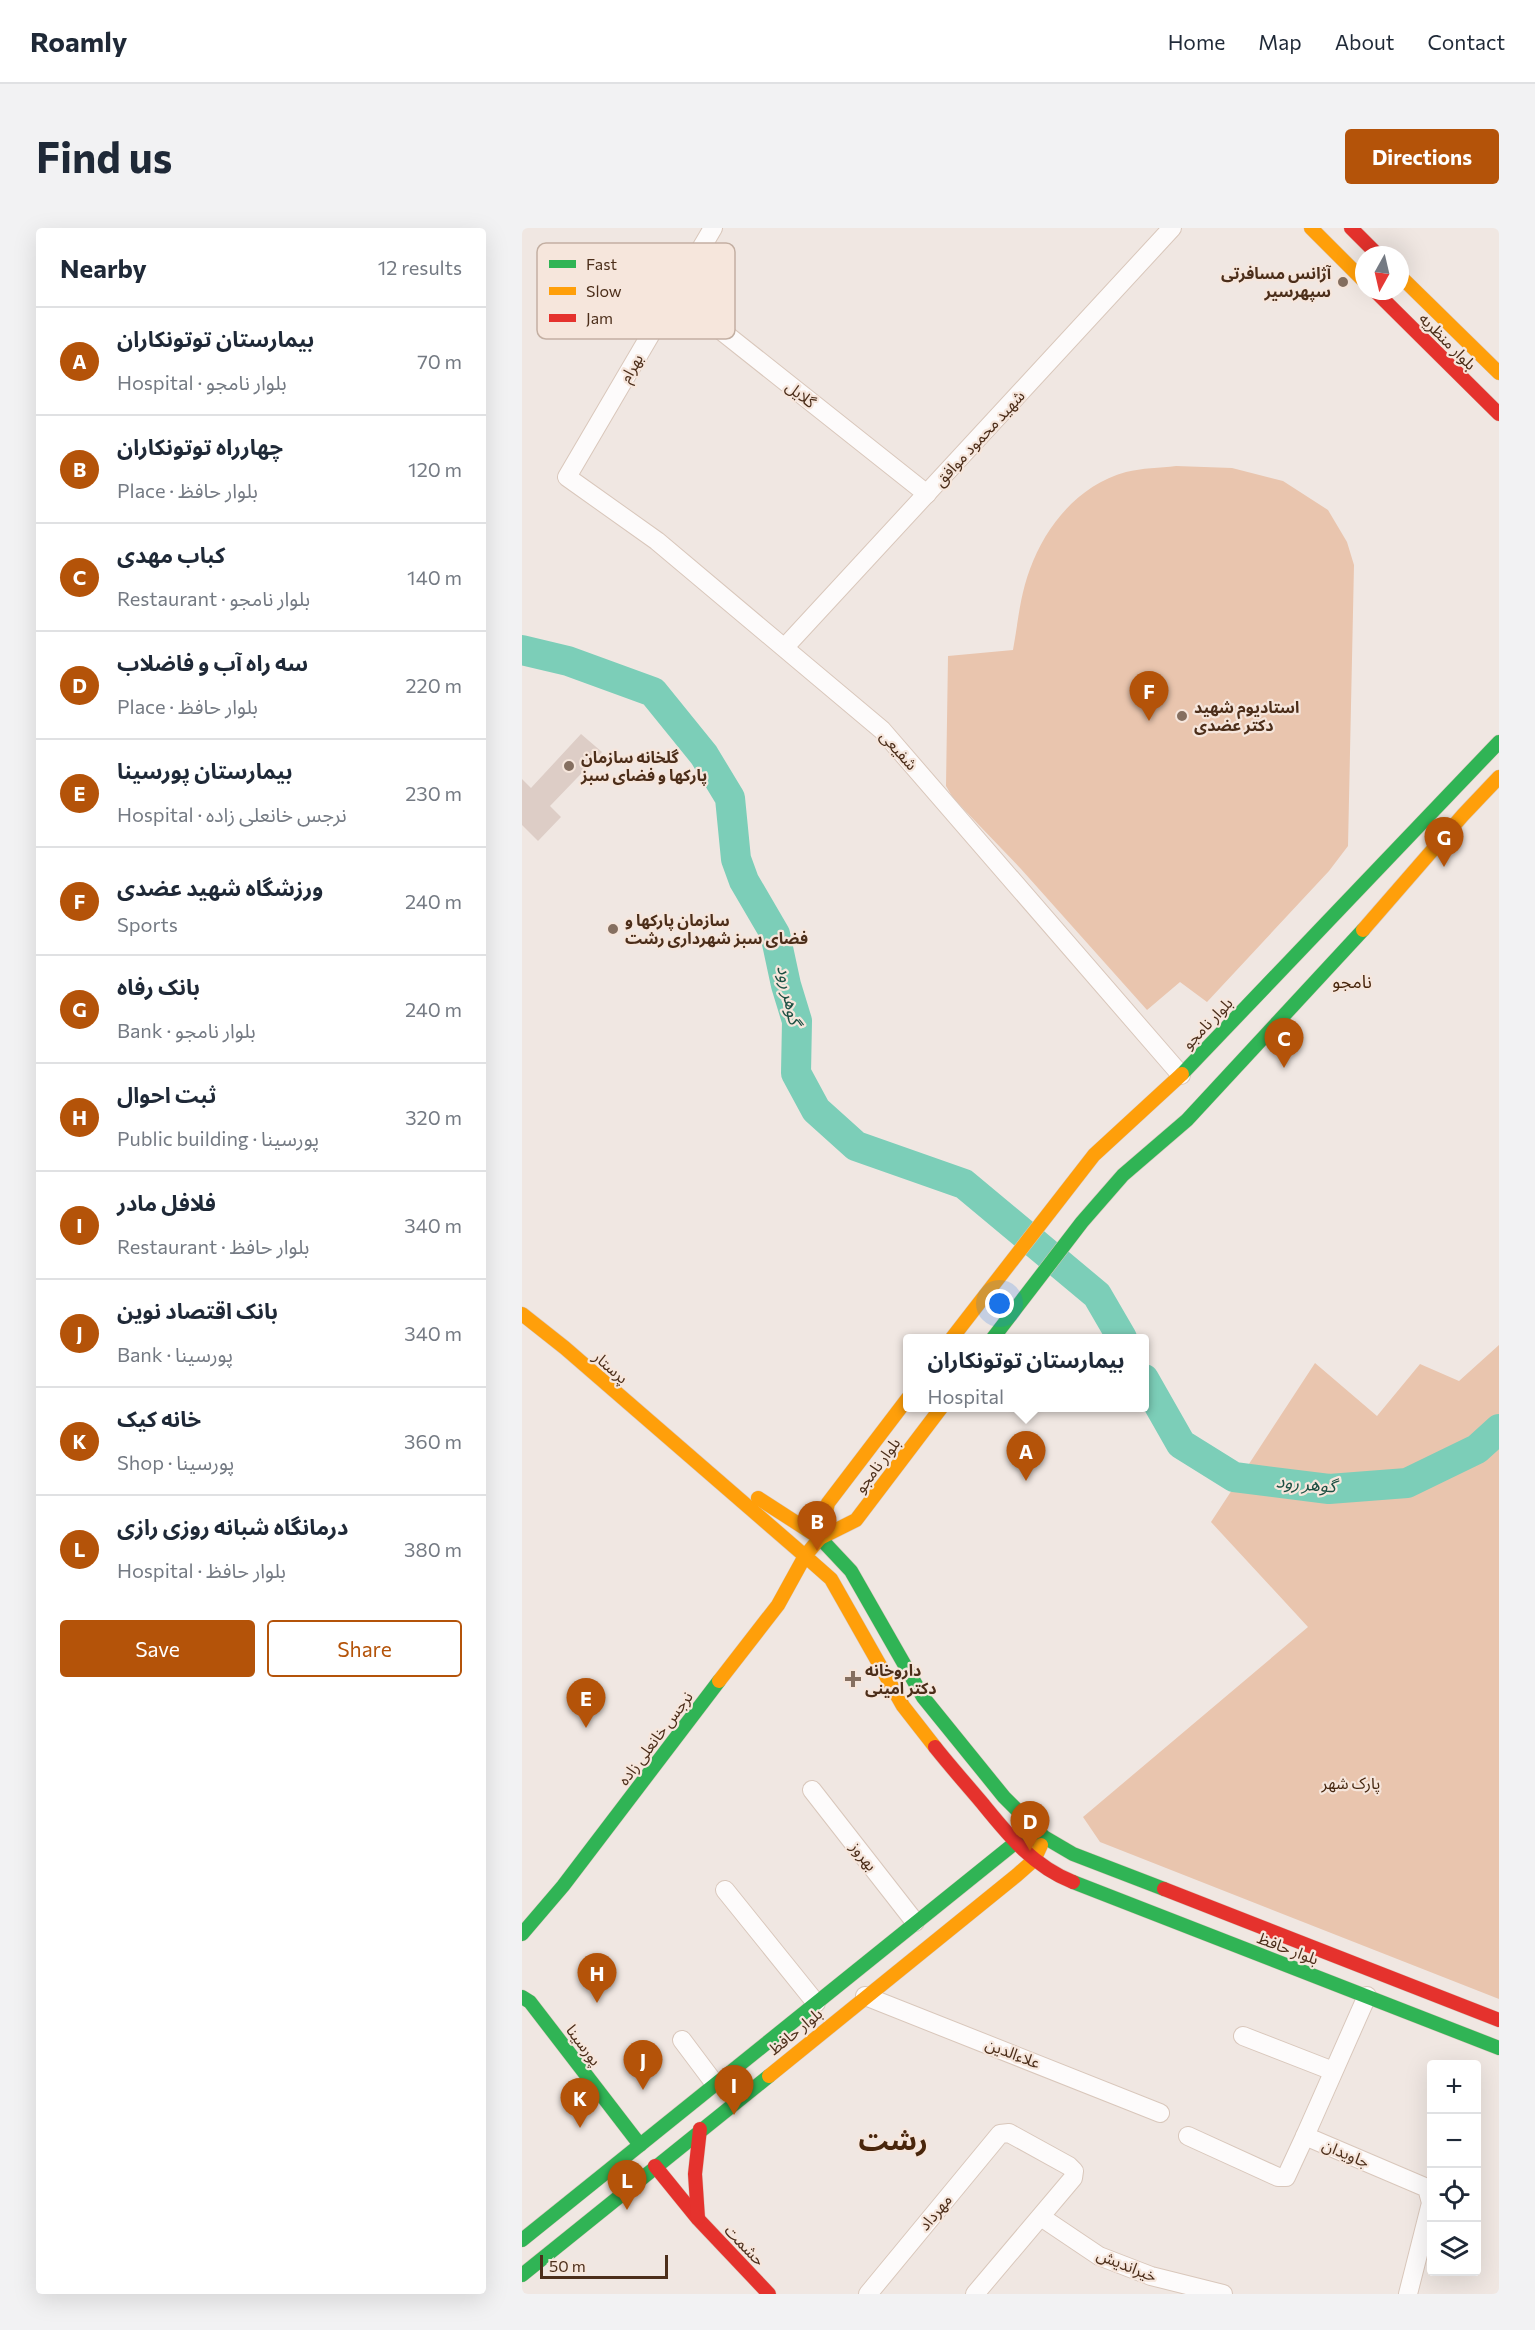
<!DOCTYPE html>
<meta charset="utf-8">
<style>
body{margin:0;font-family:Commissioner,"Noto Sans Arabic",sans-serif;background:#f2f2f3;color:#1f2937}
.controls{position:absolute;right:18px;bottom:18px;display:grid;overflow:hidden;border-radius:6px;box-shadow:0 6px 24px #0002}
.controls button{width:54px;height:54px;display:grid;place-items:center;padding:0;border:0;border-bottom:2px solid #e0e1e3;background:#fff;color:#1f2937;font:30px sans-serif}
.compass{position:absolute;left:833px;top:18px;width:54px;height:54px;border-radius:50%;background:#fff;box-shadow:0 6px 24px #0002;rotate:188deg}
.scale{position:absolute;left:18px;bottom:15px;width:128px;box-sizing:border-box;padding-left:6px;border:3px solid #4c2e1a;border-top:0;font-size:16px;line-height:21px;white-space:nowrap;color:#4c2e1a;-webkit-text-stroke:4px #f6e6dc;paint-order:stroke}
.you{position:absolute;left:478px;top:1076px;width:21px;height:21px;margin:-15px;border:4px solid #fff;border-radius:50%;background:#1a73e8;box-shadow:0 0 0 9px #1a73e833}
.badge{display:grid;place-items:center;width:39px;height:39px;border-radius:50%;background:#b45309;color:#fff;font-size:20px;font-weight:700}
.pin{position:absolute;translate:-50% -50px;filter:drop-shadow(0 2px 3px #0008)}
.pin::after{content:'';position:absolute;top:32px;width:21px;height:18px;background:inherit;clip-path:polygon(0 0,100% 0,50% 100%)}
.popup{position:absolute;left:381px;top:1106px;width:246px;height:78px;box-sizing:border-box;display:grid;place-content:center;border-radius:6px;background:#fff;filter:drop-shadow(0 2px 4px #0005);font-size:20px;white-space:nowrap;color:#747a83}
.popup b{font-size:22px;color:#1f2937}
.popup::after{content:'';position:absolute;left:50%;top:100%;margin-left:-12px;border:12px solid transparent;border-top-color:#fff}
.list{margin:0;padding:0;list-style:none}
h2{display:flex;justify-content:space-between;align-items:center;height:78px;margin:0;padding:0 24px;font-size:26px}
h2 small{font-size:20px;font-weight:400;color:#747a83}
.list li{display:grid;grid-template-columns:39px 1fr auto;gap:18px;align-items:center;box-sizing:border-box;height:108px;padding:0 24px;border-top:2px solid #e0e1e3}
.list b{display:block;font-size:22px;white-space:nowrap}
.list p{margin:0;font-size:20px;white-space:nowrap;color:#747a83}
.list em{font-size:20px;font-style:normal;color:#747a83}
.actions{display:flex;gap:12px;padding:18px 24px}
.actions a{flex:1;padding:14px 0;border:2px solid #b45309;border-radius:6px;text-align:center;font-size:21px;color:#b45309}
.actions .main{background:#b45309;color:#fff}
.icon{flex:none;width:33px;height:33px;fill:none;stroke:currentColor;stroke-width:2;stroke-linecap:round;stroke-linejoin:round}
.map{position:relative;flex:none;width:977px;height:2066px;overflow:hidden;border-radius:6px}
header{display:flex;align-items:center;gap:36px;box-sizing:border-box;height:84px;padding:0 30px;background:#fff;border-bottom:2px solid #e0e1e3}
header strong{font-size:28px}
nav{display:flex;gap:33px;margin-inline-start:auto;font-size:21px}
.intro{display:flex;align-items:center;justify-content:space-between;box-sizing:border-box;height:144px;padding:0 36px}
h1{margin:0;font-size:42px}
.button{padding:15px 27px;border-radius:6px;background:#b45309;color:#fff;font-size:21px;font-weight:700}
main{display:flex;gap:36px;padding:0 36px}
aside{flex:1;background:#fff;border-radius:6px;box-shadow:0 6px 24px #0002}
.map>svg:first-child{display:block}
.green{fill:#e9c5ae}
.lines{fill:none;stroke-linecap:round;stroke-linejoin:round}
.river{stroke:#7cceb8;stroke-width:30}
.building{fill:#ddcdc6}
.street-casing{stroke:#d9c7bb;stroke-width:20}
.fast-casing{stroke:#d9c7bb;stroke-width:15}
.slow-casing{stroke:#d9c7bb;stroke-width:15}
.jam-casing{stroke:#d9c7bb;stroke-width:15}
.street{stroke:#fdfbfb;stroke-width:18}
.fast{stroke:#30b455;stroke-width:14}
.slow{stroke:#ff9f0a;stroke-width:14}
.jam{stroke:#e5322d;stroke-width:14}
.poi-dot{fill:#856f60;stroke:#f6e6dc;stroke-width:2}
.labels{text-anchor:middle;stroke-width:4.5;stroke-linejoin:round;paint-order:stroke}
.poi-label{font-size:16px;font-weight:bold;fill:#4c2e1a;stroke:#f6e6dc;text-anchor:start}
.street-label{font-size:16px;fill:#4c2e1a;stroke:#f6e6dc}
.park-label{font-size:16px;fill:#44250e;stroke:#f6e6dc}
.neighbourhood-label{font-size:18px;fill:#49260c;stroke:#f6e6dc}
.water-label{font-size:18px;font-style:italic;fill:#1d5043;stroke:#f6e6dc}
.town-label{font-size:28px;font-weight:bold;fill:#49260c;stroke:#f6e6dc}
.key{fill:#f6e6dc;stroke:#c3afa2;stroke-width:1.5}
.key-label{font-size:16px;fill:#4c2e1a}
</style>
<header>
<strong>Roamly</strong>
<nav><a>Home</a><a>Map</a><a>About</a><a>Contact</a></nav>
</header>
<div class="intro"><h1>Find us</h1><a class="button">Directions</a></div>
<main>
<aside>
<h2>Nearby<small>12 results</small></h2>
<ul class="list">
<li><span class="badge">A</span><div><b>بیمارستان توتونکاران</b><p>Hospital · بلوار نامجو</p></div><em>70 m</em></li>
<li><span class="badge">B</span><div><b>چهارراه توتونکاران</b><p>Place · بلوار حافظ</p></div><em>120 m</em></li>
<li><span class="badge">C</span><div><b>کباب مهدی</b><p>Restaurant · بلوار نامجو</p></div><em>140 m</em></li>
<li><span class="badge">D</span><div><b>سه راه آب و فاضلاب</b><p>Place · بلوار حافظ</p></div><em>220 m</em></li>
<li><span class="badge">E</span><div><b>بیمارستان پورسینا</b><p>Hospital · نرجس خانعلی زاده</p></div><em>230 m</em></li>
<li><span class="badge">F</span><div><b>ورزشگاه شهید عضدی</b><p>Sports</p></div><em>240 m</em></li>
<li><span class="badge">G</span><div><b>بانک رفاه</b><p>Bank · بلوار نامجو</p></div><em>240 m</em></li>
<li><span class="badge">H</span><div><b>ثبت احوال</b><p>Public building · پورسینا</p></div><em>320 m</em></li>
<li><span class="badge">I</span><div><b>فلافل مادر</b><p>Restaurant · بلوار حافظ</p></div><em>340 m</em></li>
<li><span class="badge">J</span><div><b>بانک اقتصاد نوین</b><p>Bank · پورسینا</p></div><em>340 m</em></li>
<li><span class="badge">K</span><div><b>خانه کیک</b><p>Shop · پورسینا</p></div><em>360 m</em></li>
<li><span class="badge">L</span><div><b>درمانگاه شبانه روزی رازی</b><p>Hospital · بلوار حافظ</p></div><em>380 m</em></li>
</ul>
<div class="actions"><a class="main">Save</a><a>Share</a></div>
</aside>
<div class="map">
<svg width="977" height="2066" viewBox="0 0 977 2066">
<rect width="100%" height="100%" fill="#f0e7e2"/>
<!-- green -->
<g class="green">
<path d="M654,238L710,240L761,253L806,282L825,314L832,337L826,618L807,643L685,774L658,754L625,782L499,641L431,570L424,558L426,428L491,422C496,395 498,367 508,341C524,297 557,257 604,244C620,240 638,240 654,238Z"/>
<path d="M977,1117V1771L578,1614L561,1589L786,1399L689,1294L793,1135L855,1188L898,1136L937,1153Z"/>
</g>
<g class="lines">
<!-- river -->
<g class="river">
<path d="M0,422L46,433L131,464L182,527L208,570L214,631L222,653L253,706L264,757L275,793L274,845L294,882L334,918L442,956L575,1067L600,1110"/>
<path d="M622,1151L659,1216L712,1249L807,1261L885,1255L955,1221L977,1201"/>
</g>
</g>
<!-- building -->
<path class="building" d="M59,506L80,524L28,578L39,589L16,613L0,597V551L9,560Z"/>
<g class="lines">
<defs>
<g id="street">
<path d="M191,0L45,249L135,313L360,502L659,847"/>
<path d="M153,66L405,266"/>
<path d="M263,419L650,0"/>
<path d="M290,1562L393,1694"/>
<path d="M203,1662L294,1775"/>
<path d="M343,1768L638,1885"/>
<path d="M845,1768L783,1908L905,1960L909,1975L886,2066"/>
<path d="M721,1808L811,1843"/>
<path d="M160,1812L193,1856"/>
<path d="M666,1908L756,1949H764L783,1908"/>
<path d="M519,1989L577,2028L629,2048L701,2066"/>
<path d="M346,2066L478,1906L487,1905L547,1938L552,1943L551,1950L453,2066"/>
</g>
<g id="fast">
<path d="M660,846L977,514"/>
<path d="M471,1110L560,994L601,947L665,892L841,702"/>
<path d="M298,1310L329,1343L401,1469L482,1569L522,1609L551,1626L642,1661"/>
<path d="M551,1654L977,1820"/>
<path d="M0,1706L41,1658L197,1453"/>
<path d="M0,1769L8,1774L118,1917"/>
<path d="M0,2012L493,1615L511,1611"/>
<path d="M0,2047L247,1848"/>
</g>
<g id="slow">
<path d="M789,0L842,53"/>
<path d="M878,48L977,145"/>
<path d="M841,702L941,587L977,549"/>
<path d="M0,1086L43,1120L283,1328L256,1377L197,1453"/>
<path d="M430,1110L572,927L660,846"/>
<path d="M236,1270L298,1310"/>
<path d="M298,1310L306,1275L386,1170"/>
<path d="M413,1519L381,1478L309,1351L283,1328L298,1310L334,1292L419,1180"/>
<path d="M247,1848L495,1647L512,1632L519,1617"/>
</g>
<g id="jam">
<path d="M829,0L856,27"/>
<path d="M853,63L977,186"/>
<path d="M413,1519C428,1538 445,1557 461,1576C487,1608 511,1638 551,1654"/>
<path d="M642,1661L977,1792"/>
<path d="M133,1938L176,1991L247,2066"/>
<path d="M176,1990L173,1946L178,1901"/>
</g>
</defs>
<!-- street casing -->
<use href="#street" class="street-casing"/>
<!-- fast casing -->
<use href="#fast" class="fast-casing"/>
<!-- slow casing -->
<use href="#slow" class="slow-casing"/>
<!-- jam casing -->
<use href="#jam" class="jam-casing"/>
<!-- street -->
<use href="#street" class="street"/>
<!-- fast -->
<use href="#fast" class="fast"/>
<!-- slow -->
<use href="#slow" class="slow"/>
<!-- jam -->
<use href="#jam" class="jam"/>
</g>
<!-- markers -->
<g class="poi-dot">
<circle cx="821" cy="54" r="6"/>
<circle cx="660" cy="488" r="6"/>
<circle cx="47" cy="538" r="6"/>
<circle cx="91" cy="701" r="6"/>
<path d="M328 1442h6v6h6v6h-6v6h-6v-6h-6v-6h6z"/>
</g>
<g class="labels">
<!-- poi labels -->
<g class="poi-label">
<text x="809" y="51" text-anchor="end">آژانس مسافرتی<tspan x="809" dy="18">سپهرسیر</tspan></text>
<text x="672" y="485">استادیوم شهید<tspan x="672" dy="18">دکتر عضدی</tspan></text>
<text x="59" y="535">گلخانه سازمان<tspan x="59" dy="18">پارکها و فضای سبز</tspan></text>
<text x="103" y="698">سازمان پارکها و<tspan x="103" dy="18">فضای سبز شهرداری رشت</tspan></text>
<text x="343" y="1448">داروخانه<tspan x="343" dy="18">دکتر امینی</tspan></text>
</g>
<!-- street labels -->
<g class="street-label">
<text transform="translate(926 113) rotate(45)" y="6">بلوار منظریه</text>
<text transform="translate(109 140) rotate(-60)" y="6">بهرام</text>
<text transform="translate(279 166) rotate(38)" y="6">گلایل</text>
<text transform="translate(457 210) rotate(-47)" y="6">شهید محمود موافق</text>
<text transform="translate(377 522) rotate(48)" y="6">شفیعی</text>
<text transform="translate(685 795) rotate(-46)" y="6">بلوار نامجو</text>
<text transform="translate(89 1139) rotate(41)" y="6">پرستار</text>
<text transform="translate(355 1237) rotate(-53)" y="6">بلوار نامجو</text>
<text transform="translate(133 1510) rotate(-53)" y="6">نرجس خانعلی زاده</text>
<text transform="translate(342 1628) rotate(52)" y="6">بهروز</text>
<text transform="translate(766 1720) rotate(21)" y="6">بلوار حافظ</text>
<text transform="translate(273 1803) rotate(-39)" y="6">بلوار حافظ</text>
<text transform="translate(62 1817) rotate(53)" y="6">پورسینا</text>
<text transform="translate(491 1825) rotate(21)" y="6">علاءالدین</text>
<text transform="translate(824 1925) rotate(23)" y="6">جاویدان</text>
<text transform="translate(413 1984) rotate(-50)" y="6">مهرداد</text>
<text transform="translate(223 2017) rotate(46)" y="6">حشمت</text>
<text transform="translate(605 2037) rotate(22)" y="6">خیراندیش</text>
</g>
<!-- park labels -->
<g class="park-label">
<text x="829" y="1561">پارک شهر</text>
</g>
<!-- neighbourhood labels -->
<g class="neighbourhood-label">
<text x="830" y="760">نامجو</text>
</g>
<!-- water labels -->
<g class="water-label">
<text transform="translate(267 767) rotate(78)" y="6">گوهر رود</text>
<text transform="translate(784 1256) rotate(5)" y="6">گوهر رود</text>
</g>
<!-- town labels -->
<g class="town-label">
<text x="371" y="1922">رشت</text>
</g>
</g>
<!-- legend -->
<rect x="15" y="15" width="198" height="96" rx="9" class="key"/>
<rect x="27" y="32" width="27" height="8" fill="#30b455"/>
<rect x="27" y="59" width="27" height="8" fill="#ff9f0a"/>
<rect x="27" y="86" width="27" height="8" fill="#e5322d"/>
<g class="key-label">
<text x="64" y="42">Fast</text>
<text x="64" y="69">Slow</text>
<text x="64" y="96">Jam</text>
</g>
</svg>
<div class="controls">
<button>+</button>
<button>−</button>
<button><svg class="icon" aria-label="locate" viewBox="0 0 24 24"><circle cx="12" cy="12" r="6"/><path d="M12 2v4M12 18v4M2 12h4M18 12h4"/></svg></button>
<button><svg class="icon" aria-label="layers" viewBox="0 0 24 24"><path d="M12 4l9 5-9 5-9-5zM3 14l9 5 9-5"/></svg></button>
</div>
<svg class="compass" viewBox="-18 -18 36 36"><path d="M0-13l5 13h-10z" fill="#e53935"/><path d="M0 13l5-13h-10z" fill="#747a83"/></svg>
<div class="scale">50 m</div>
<div class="you"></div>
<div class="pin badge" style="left:504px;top:1253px">A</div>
<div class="popup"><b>بیمارستان توتونکاران</b>Hospital</div>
<div class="pin badge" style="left:295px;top:1323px">B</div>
<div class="pin badge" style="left:762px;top:840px">C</div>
<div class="pin badge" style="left:508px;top:1623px">D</div>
<div class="pin badge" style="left:64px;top:1500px">E</div>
<div class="pin badge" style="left:627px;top:493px">F</div>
<div class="pin badge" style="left:922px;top:639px">G</div>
<div class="pin badge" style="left:75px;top:1775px">H</div>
<div class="pin badge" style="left:212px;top:1887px">I</div>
<div class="pin badge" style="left:121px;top:1862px">J</div>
<div class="pin badge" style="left:58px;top:1900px">K</div>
<div class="pin badge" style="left:105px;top:1982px">L</div>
</div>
</main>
